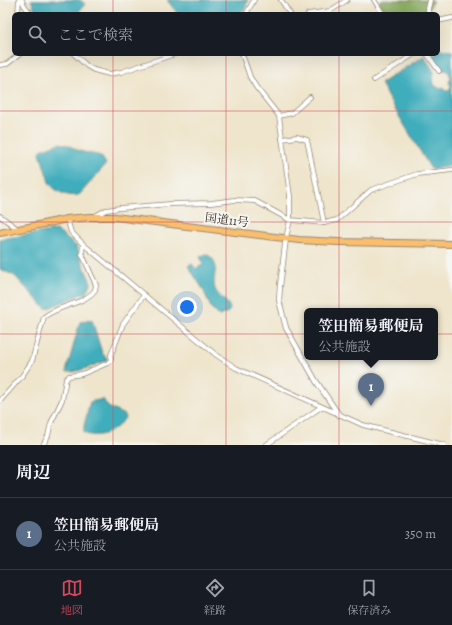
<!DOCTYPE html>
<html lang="ja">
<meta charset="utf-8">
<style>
body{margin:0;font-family:Alegreya,"Noto Serif JP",serif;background:#20242c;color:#f1f3f6}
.you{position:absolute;left:187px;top:307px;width:14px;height:14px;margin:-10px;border:3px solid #fff;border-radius:50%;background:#1a73e8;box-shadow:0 0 0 6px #1a73e833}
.badge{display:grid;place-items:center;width:26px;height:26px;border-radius:50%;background:#d1495b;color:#fff;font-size:13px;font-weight:700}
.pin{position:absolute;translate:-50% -33px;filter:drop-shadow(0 1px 2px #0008)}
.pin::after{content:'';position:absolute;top:21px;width:14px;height:12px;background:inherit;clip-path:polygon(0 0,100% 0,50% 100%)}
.popup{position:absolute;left:304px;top:308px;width:134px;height:52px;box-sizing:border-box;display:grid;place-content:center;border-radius:6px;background:#171b24;filter:drop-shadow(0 1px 3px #0005);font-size:13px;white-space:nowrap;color:#9ea1a6}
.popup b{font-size:15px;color:#f1f3f6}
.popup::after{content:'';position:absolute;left:50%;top:100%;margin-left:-8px;border:8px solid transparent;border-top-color:#171b24}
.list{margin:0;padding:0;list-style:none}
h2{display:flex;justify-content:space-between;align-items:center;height:52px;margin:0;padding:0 16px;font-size:17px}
h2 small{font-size:13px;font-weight:400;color:#9ea1a6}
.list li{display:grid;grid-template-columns:26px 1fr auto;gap:12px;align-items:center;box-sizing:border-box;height:72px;padding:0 16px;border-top:1px solid #363941}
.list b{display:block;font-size:15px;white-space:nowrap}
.list p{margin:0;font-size:13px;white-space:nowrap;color:#9ea1a6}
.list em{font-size:13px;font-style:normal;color:#9ea1a6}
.icon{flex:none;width:22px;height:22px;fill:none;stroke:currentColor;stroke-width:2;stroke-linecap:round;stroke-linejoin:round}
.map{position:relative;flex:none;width:452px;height:445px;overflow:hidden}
.search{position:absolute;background:#171b24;box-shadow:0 4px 16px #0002;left:12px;right:12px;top:12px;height:44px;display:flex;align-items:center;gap:10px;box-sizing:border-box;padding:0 14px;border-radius:6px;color:#9ea1a6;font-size:15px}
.sheet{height:124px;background:#171b24}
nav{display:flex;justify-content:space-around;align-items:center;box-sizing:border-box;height:56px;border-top:1px solid #363941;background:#171b24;font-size:11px;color:#9ea1a6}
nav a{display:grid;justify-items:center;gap:2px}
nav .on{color:#d1495b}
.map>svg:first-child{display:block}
.forest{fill:#83a65a;stroke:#5f683c}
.water{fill:#3fadbc;stroke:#3d6c6d}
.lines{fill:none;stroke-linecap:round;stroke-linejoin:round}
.minor-casing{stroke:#958875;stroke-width:5.5}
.tertiary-casing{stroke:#958875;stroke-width:6}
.trunk-casing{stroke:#958875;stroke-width:8}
.minor{stroke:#fff;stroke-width:4}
.tertiary{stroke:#fff;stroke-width:4.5}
.trunk{stroke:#fabe6d;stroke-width:6}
.grid{fill:none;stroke:#d1495b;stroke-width:1;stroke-opacity:0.55}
.labels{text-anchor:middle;stroke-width:4;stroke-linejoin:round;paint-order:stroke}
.street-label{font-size:12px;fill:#3b2a1e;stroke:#f6f6f2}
</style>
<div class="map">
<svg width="452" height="445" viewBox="0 0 452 445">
<rect width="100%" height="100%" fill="#f6f6f2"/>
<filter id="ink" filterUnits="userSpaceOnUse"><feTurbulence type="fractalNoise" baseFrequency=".025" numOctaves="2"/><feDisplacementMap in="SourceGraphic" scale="8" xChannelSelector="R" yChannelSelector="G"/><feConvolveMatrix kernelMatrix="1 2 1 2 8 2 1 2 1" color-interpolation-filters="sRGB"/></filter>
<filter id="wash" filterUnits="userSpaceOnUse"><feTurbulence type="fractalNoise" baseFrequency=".012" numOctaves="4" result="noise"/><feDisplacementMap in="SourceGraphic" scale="16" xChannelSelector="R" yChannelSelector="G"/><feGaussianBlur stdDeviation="0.9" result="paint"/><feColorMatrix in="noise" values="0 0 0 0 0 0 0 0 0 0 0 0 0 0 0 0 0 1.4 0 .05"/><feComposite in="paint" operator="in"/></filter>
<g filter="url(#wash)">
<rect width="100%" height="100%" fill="#efe5cc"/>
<!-- forest -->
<path class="forest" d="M380,0H433L431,5L426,14H386L380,3Z"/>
<!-- water -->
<g class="water">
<path d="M31,0H80L85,4L77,14H37Z"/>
<path d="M167,0H248L245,9L238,14H178Z"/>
<path d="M438,49L452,51V166L431,169L387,96L381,83L424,56L434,72L433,79L434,85L439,88L443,87L446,91H449L451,86L449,82L451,77L448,71L438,68L428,54H438Z"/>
<path d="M59,143L68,145L79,151L101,156L106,164L80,194C71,199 53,191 49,182L40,153L41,150Z"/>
<path d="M56,230L76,246L91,283L87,292L46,309L15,276L0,269V239Z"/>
<path d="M206,254C223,263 211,275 215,289C218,297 228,300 230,309L228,312L219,316L211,308L203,289L188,266L192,264L196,269L204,264L200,257Z"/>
<path d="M92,320L102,353L107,358L106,361C93,365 78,373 66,372L80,322Z"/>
<path d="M103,399L108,407L126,416C118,430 100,440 84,433V426L90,402Z"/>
</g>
</g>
<g filter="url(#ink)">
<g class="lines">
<defs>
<g id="minor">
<path d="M22,0L24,5L31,14"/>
<path d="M281,0L290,14"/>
<path d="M374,0L383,14"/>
<path d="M18,14L19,0"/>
<path d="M246,14L254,0"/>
<path d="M308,14L330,11L347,0"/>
<path d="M428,14V9L430,0"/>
<path d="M438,21L452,18"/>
<path d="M74,54L87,66L94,70L109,74L121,72L175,54"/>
<path d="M242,54L250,77L256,87L279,116L290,196V220L286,238"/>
<path d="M427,54L439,71"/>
<path d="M0,65L7,64L20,54"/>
<path d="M374,80L414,54"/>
<path d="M279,116L292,113L310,97"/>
<path d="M282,139L297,137L307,140L324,223"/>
<path d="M0,216L18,229"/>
<path d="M95,216L106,210L120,208L171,204L211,203L235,200L255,201L290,220L324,223L337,220L371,190L417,174L452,170"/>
<path d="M67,219L71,232L83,244L215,354L236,368L363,425L444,445"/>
<path d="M0,401L22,376L32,361L44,317C59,305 85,304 95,290L96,285L82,254L83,244"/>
<path d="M43,445L48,436L51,423L62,400L66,379L69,376L82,374L108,363L111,360V355L123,324L144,295"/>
<path d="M266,445L321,407"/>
</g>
<path id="tertiary" d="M286,238L280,286L279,300L286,328L316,381L339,415"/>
<path id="trunk" d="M0,233L67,219L89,217H115L299,240L338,242L452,244"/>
</defs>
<!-- minor casing -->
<use href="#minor" class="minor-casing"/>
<!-- tertiary casing -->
<use href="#tertiary" class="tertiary-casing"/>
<!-- trunk casing -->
<use href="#trunk" class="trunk-casing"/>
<!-- minor -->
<use href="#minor" class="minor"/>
<!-- tertiary -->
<use href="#tertiary" class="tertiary"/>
<!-- trunk -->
<use href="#trunk" class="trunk"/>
</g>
</g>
<!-- grid -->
<path class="grid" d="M113,0V14M226,0V14M339,0V14M113,54V445M226,54V445M339,54V445M0,111H452M0,222H452M0,334H452"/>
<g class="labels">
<!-- street labels -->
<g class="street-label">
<text transform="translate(227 220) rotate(7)" y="4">国道11号</text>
</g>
</g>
</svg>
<div class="you"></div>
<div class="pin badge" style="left:371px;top:406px;background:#5c6f8a">1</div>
<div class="popup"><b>笠田簡易郵便局</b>公共施設</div>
<div class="search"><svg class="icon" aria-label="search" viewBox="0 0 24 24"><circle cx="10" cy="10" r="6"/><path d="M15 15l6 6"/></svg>ここで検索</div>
</div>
<section class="sheet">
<h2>周辺<small></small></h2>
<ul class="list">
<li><span class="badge" style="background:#5c6f8a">1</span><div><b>笠田簡易郵便局</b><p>公共施設</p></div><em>350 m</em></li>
</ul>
</section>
<nav>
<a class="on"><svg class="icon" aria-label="map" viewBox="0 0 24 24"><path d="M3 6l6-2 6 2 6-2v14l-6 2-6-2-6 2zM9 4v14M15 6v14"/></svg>地図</a>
<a><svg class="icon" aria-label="directions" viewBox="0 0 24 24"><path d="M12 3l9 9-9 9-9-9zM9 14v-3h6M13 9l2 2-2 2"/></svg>経路</a>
<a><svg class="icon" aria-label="saved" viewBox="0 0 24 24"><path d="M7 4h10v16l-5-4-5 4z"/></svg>保存済み</a>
</nav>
